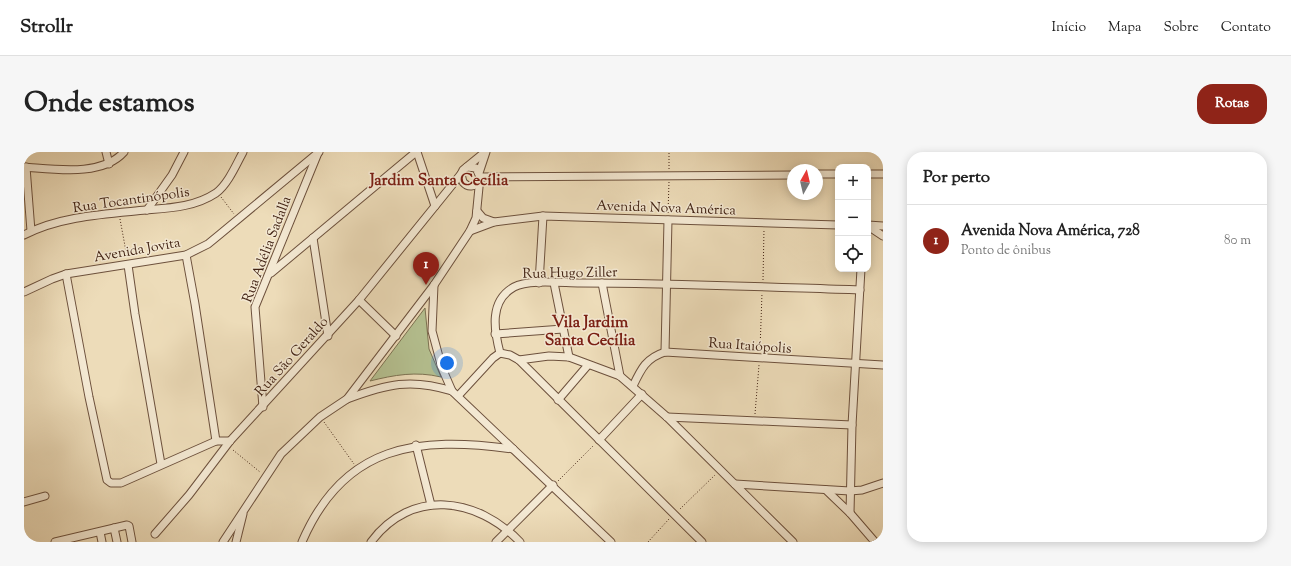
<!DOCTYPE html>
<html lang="pt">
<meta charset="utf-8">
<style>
body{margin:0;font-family:"Sorts Mill Goudy",serif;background:#f6f6f6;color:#222}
.controls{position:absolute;right:12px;top:12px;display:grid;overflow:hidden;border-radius:8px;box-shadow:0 2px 10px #0003}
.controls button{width:36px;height:36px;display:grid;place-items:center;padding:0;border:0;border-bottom:1px solid #e0e0e0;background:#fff;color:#222;font:20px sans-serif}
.compass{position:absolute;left:763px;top:12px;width:36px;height:36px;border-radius:50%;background:#fff;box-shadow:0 2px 10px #0003;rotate:8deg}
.you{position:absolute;left:423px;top:211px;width:14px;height:14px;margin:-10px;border:3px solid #fff;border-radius:50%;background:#1a73e8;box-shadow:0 0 0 6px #1a73e833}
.badge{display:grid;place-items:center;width:26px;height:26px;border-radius:50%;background:#8f2418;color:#fff;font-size:13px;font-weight:700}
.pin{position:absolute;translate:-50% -33px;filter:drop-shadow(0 1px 2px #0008)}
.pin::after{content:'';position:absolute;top:21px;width:14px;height:12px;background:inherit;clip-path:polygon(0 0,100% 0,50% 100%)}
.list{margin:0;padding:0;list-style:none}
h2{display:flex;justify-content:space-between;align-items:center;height:52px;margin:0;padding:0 16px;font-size:17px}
h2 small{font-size:13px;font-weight:400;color:#767676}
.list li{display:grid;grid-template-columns:26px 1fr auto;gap:12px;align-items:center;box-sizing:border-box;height:72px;padding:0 16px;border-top:1px solid #e0e0e0}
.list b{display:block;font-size:15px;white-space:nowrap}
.list p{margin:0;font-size:13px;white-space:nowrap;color:#767676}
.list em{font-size:13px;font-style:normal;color:#767676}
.icon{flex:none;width:22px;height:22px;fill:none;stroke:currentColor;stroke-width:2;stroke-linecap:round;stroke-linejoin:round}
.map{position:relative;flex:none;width:859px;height:390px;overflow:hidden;border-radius:16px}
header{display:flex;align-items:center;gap:24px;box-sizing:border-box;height:56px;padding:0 20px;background:#fff;border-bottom:1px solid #e0e0e0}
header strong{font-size:19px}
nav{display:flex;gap:22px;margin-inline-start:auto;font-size:14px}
.intro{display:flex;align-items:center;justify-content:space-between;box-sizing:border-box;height:96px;padding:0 24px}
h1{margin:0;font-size:28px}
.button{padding:10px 18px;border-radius:16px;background:#8f2418;color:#fff;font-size:14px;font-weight:700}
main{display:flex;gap:24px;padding:0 24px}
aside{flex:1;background:#fff;border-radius:16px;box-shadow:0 2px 10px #0003}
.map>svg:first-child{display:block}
.green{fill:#b5c191;stroke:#7c7252}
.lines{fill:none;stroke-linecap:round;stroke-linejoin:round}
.minor-casing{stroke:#6d513d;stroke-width:9}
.path{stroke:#422314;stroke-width:1;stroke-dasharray:1 2;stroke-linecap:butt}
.minor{stroke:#f3e8d2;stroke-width:7}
.labels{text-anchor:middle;stroke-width:3;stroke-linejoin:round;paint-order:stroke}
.street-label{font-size:14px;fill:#422314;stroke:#f3e8d2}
.quarter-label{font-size:16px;font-weight:bold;fill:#7a1f14;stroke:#f3e8d2}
</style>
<header>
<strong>Strollr</strong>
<nav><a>Início</a><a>Mapa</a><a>Sobre</a><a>Contato</a></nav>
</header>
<div class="intro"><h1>Onde estamos</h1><a class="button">Rotas</a></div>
<main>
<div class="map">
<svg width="859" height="390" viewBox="0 0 859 390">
<rect width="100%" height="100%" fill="#eddcb9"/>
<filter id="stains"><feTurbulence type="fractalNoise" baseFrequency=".005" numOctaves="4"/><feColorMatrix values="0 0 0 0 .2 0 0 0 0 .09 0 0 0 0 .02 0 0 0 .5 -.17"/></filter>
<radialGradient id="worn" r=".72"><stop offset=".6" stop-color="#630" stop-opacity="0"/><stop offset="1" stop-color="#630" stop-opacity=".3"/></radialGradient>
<!-- green -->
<path class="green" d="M401,156L405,197L417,225C392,219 370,223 346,229Z"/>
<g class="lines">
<defs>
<g id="minor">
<path d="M82,0L85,12"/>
<path d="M393,0L411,54"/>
<path d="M0,15C30,17 78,25 100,0"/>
<path d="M2,15L7,79"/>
<path d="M455,21L462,0"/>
<path d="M793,22H814"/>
<path d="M844,22H859"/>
<path d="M456,25L769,23"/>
<path d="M455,29C451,35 444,36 439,30L437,22L439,18L461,0"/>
<path d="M123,58L148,23L160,0"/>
<path d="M453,59L459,66L470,70"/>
<path d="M844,73L859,74"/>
<path d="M844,74L859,84"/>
<path d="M446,79L470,70L519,64L814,73"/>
<path d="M0,83C36,64 82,62 122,58C146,56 171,55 192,41C204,32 212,13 219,0"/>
<path d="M289,86L304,184"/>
<path d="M162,103L171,152L192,289"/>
<path d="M104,113L111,162L137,312"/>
<path d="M247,121L392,0"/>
<path d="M42,122L65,245L83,328L87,331H97L192,289H206"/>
<path d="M515,131L519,64"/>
<path d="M530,131L545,205"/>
<path d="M578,131L596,224"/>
<path d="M410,133L408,179L418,216L428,239"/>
<path d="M0,140L28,127L42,122L162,103L184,92L195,83L295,0"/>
<path d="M335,148L372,184"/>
<path d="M471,182L539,177"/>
<path d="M641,200L644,68"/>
<path d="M495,208L525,204L545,205L596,224L643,265L769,390"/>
<path d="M609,234C617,217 622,206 641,200L859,213"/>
<path d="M434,244L469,206L476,201"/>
<path d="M323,247C363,232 387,226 428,239L587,390"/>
<path d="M534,248L564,213"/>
<path d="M239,255L231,155L294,1"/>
<path d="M643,265L828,273"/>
<path d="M575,288L618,242"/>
<path d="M392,293L407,353"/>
<path d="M711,332L826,339L838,338L859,331"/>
<path d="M802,338L826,361L851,390"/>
<path d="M0,350L21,344"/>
<path d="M826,361L828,273L837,117"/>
<path d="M90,376L93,390"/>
<path d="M76,380L78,390"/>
<path d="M131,382L165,343L206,289L335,148L437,22"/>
<path d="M31,390L103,373L105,374L108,390"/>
<path d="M199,390L257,302L296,265L323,247L410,133L446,79L452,66L456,25L452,16L443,15"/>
<path d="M212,390L219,362"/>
<path d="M278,390C320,292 394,284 489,297"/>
<path d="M347,390C387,336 453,345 496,390"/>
<path d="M472,390L529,333"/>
<path d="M678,390L495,208L486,203L476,201C470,178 465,149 490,135C504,127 539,131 556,131C649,131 742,135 836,138"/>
</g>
</defs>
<!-- minor casing -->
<use href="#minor" class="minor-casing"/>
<!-- path -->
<g class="path">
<path d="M645,17V0"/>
<path d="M197,45L210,62"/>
<path d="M644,61L645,30"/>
<path d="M96,67L103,105"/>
<path d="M739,128L740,77"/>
<path d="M736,198L738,141"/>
<path d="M731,262L735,213"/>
<path d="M300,270L330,312"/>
<path d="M209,298L236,320"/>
<path d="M534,329L570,293"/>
<path d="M656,357L691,323"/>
<path d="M624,390L645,367"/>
</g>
<!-- minor -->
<use href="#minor" class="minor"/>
</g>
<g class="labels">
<!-- street labels -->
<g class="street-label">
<text transform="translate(107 47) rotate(-8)" y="5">Rua Tocantinópolis</text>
<text transform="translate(642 55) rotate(2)" y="5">Avenida Nova América</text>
<text transform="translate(113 97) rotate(-10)" y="5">Avenida Jovita</text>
<text transform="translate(242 97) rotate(-69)" y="5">Rua Adélia Sadalla</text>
<text transform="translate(546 120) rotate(-1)" y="5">Rua Hugo Ziller</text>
<text transform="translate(726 193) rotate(4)" y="5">Rua Itaiópolis</text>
<text transform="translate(267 204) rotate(-48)" y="5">Rua São Geraldo</text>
</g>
<!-- quarter labels -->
<g class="quarter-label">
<text x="415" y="33">Jardim Santa Cecília</text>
<text x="566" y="175">Vila Jardim<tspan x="566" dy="18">Santa Cecília</tspan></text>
</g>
</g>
<rect width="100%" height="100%" filter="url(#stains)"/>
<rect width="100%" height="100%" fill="url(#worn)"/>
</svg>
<div class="controls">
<button>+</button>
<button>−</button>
<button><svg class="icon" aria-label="locate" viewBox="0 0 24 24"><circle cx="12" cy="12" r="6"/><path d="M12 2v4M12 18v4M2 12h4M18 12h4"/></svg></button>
</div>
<svg class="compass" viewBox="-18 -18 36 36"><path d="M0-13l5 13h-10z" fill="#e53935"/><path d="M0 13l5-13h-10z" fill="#767676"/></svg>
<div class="you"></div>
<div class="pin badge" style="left:402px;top:133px">1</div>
</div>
<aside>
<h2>Por perto<small></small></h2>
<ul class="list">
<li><span class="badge">1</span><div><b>Avenida Nova América, 728</b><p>Ponto de ônibus</p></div><em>80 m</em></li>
</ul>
</aside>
</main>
